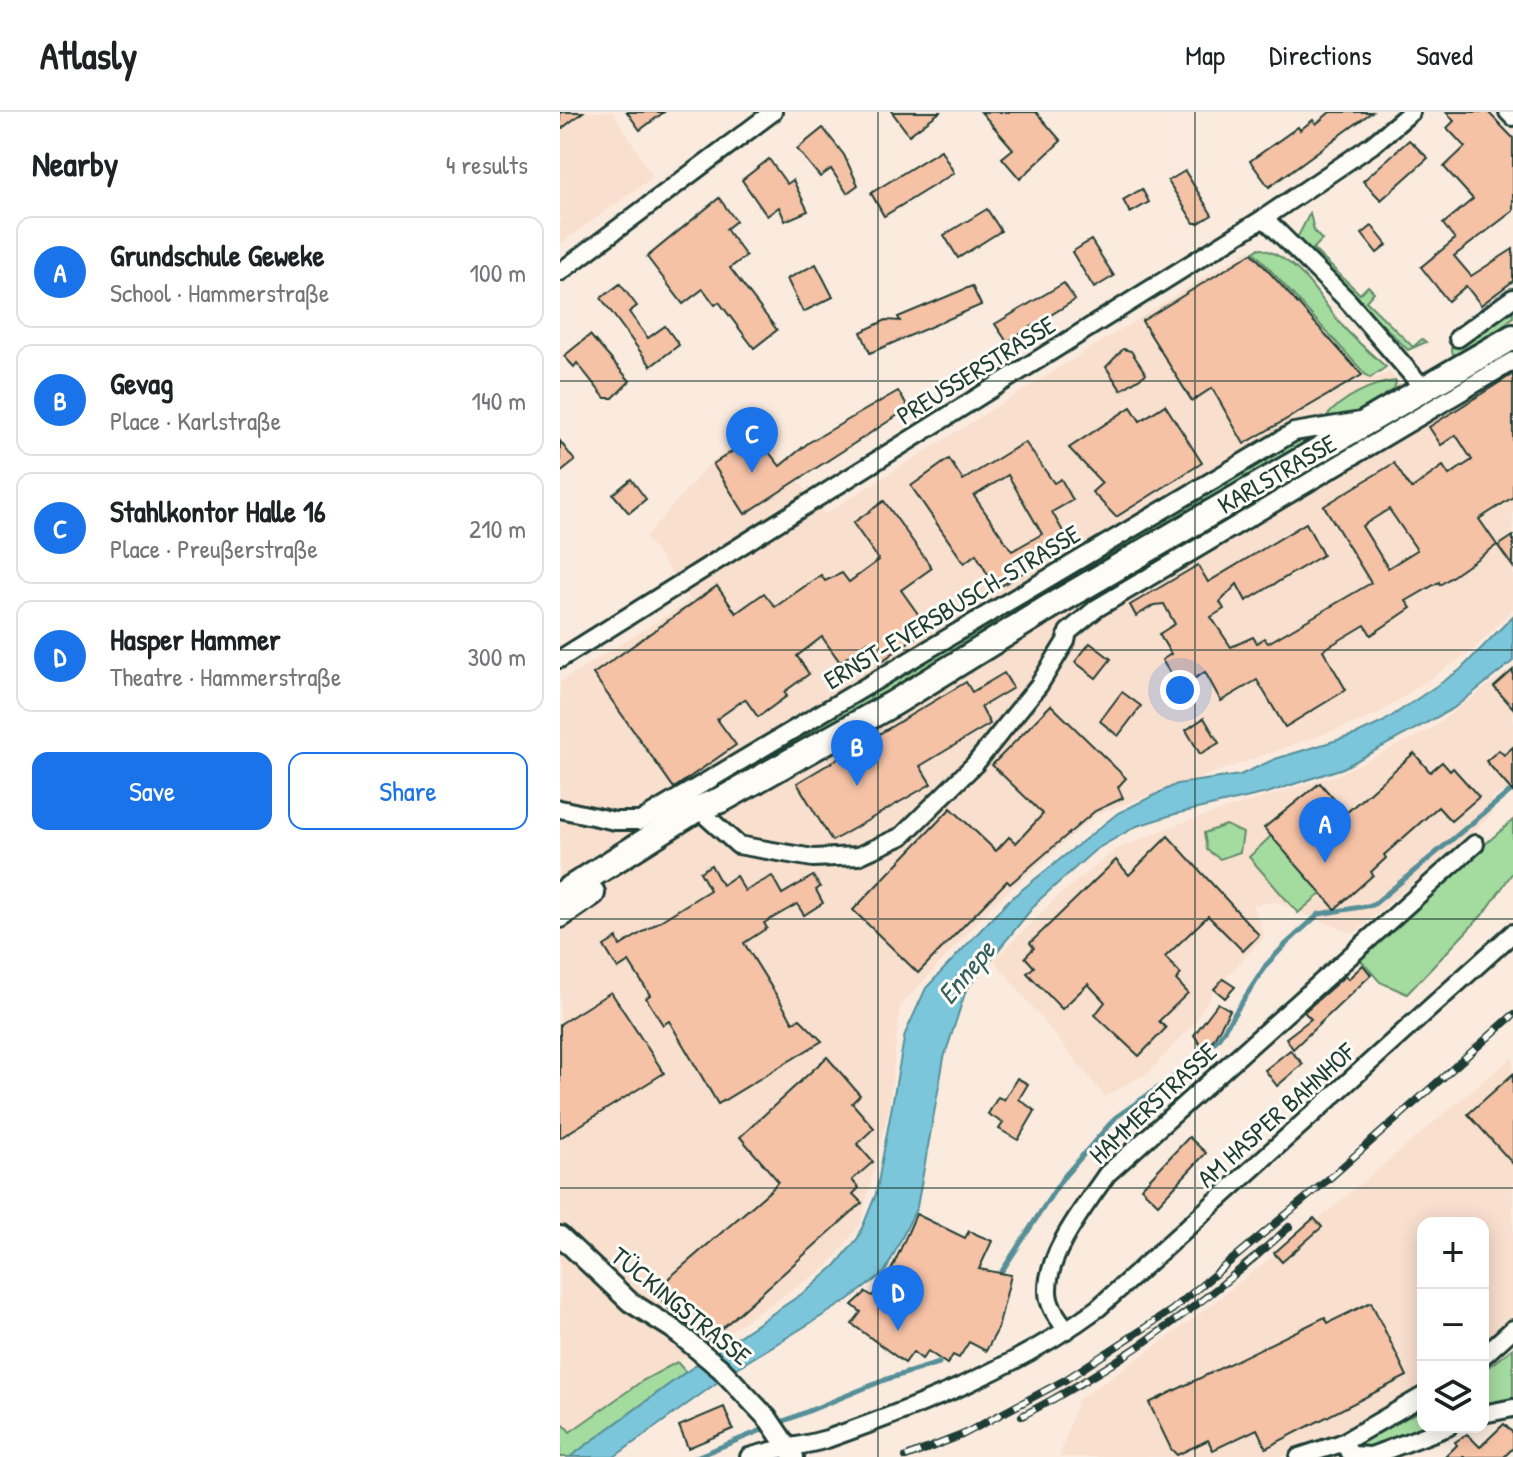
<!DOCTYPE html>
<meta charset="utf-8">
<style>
body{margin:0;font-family:"Patrick Hand",sans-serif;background:#f6f6f6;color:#202124}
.controls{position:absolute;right:24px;bottom:24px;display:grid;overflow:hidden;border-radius:16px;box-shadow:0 4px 20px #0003}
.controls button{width:72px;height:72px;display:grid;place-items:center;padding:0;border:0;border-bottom:2px solid #e0e0e0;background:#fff;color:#202124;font:40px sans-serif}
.you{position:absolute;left:620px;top:578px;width:28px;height:28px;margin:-20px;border:6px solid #fff;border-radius:50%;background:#1a73e8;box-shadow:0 0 0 12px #1a73e833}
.badge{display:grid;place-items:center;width:52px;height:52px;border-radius:50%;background:#1a73e8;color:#fff;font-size:26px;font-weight:700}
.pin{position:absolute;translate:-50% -66px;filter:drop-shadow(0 2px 4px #0008)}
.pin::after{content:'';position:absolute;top:42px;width:28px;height:24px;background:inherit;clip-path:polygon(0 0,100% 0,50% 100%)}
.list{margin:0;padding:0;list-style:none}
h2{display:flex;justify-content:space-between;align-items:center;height:104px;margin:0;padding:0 32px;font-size:34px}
h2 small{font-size:26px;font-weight:400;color:#757577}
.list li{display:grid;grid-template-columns:52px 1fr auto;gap:24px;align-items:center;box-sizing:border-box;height:112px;margin:0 16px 16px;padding:0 16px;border:2px solid #e0e0e0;border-radius:16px}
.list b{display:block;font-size:30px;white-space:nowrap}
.list p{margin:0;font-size:26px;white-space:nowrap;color:#757577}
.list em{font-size:26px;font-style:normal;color:#757577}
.actions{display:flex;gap:16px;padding:24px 32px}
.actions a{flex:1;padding:18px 0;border:2px solid #1a73e8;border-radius:16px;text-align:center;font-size:28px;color:#1a73e8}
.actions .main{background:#1a73e8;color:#fff}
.icon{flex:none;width:44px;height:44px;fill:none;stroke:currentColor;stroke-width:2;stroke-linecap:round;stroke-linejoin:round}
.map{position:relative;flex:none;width:953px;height:1345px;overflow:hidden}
header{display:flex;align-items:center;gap:48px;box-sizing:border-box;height:112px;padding:0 40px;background:#fff;border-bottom:2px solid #e0e0e0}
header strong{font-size:38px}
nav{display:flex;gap:44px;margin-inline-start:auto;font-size:28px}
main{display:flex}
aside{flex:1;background:#fff}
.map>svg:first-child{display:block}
.built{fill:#f9dfce;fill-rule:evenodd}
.green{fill:#a4db9f;stroke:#628c6a;stroke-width:2}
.water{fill:#7bc6db;stroke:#568f98;stroke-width:2}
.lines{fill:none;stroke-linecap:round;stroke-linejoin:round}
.stream{stroke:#568f98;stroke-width:5}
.building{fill:#f5c2a6;stroke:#1f3d34;stroke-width:2;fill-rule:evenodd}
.minor-casing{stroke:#1f3d34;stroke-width:22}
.tertiary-casing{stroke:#1f3d34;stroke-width:24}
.primary-casing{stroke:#1f3d34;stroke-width:30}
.minor{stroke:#fdfcf7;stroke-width:16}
.tertiary{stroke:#fdfcf7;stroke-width:18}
.primary{stroke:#fdfcf7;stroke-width:24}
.rail-casing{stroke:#1f3d34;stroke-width:8}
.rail{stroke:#fdfcf7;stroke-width:5;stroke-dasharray:15;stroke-linecap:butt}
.grid{fill:none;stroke:#1f3d34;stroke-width:2;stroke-opacity:0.55}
.labels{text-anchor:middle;stroke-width:6;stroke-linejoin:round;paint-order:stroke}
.street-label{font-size:26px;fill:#1f3d34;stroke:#fdfcf7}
.water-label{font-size:28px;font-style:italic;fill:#365f5e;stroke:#fdfcf7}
</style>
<header>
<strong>Atlasly</strong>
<nav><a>Map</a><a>Directions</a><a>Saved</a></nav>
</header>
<main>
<aside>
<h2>Nearby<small>4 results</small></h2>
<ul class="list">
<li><span class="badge">A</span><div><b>Grundschule Geweke</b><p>School · Hammerstraße</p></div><em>100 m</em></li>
<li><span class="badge">B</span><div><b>Gevag</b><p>Place · Karlstraße</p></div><em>140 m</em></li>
<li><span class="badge">C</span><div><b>Stahlkontor Halle 16</b><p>Place · Preußerstraße</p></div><em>210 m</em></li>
<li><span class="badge">D</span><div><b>Hasper Hammer</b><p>Theatre · Hammerstraße</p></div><em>300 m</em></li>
</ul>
<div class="actions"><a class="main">Save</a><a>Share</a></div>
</aside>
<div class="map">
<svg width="953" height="1345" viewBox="0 0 953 1345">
<rect width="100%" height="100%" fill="#fbebdf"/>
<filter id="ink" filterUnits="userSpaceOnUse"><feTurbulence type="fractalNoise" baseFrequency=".0125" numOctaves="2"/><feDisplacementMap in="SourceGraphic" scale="16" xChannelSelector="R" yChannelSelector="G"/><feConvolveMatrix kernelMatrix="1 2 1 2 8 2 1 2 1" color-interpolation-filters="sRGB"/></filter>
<g filter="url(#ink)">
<!-- built -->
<g class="built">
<path d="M0,0H53L93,65L0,132Z"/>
<path d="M690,137L810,268L830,260L871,311L953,260V497L913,538L815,604L537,702L433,793L340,895L329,997L300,1113L267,1155L153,1230L82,1269L9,1321L0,1308V570L131,488L85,425L152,349L201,319L264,402ZM835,269L810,298L767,304L815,272ZM748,322L637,399L608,411L447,502Z"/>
<path d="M953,555V674L932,687L933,702L793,822L715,790L693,793L705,824L656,876L632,914L589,960L545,985L434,848L498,784L555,738L618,712L779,662L869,618Z"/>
<path d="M953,944V1202L933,1224L923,1232V1111H863V1272L773,1324L721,1345H499L518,1288L621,1216L730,1131Z"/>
</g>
<!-- green -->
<g class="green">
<path d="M750,101L754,119L762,128L753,137L800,182L808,174L814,180L806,189L853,235L862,227L866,230L848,238L748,139L737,126Z"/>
<path d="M699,136C740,147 756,182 780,211C793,227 811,241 826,255L810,266L806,263L694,140Z"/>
<path d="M953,191V205L925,230L895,248L891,236Z"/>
<path d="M836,269C833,300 789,301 766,305C782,286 811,271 836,269Z"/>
<path d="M853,296L854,299L529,493L527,490Z"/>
<path d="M774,318L447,503L444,498L734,327Z"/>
<path d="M433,504L436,510L346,574L115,702L119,694Z"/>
<path d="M953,708V760L926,799L847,882L820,870L797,844Z"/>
<path d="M666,713L683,721L680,740L660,747L647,738L644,721Z"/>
<path d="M712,723L763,780L738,801L689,745Z"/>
<path d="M953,1236V1291L923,1299V1259Z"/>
<path d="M117,1250L126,1260L10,1345H0V1308L10,1320L82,1269Z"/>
<path d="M863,1297V1315H876L810,1340L795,1334Z"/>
</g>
<!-- water -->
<path class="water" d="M953,504V549L894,596L783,656L707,681L615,702L577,714L535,738L478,789L406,878L384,946L357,1095L325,1160L288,1188L180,1254L54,1345H10L126,1260L249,1177L276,1153L298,1126L316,1082L345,922L366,876L449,788L558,701L617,672L680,663L715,647L797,622L823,610L900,558Z"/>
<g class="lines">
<!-- stream -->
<g class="stream">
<path d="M442,1159L502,1067L556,1005L628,955L658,927L706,853L726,832L759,802L813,793L953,677"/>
<path d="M136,1345L327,1267L379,1251"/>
</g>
</g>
<!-- building -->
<g class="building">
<path d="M0,0H23L0,18Z"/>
<path d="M67,0H104L80,18Z"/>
<path d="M332,0H380L349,23Z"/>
<path d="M421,0H476L501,29L460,67L442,46L453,37Z"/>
<path d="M770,0H812L709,75L690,49L738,15L740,18L753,8L756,12Z"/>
<path d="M886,0H928L953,26V99L894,144L911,164L953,137V169L921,193L906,174L888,189L861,155L895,127L883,112L913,87L884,55L905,35L887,16L894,9Z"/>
<path d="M263,16L284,43L298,73L287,81L271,57L260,65L237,37Z"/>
<path d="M849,28L868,46L821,88L803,69Z"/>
<path d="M381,38L394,61L324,104L311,81Z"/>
<path d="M209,47L227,72L233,68L248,99L225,109L219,95L207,104L182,68Z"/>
<path d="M625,59L652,103L639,111H634L608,69Z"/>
<path d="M582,77L589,90L570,101L563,88Z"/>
<path d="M159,86L176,109L166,117L186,144L170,156L217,218L194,236L159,190L155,193L143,177L123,192L87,145Z"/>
<path d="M427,97L441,119L398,146L384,123Z"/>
<path d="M812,114L827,133L817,141L802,122Z"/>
<path d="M531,128L554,164L534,176L512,140Z"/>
<path d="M692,141L802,263L684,332L652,276L632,289L582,209Z"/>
<path d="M256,152L273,185L243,200L227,167Z"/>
<path d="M504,171L515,188L447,230L435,212Z"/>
<path d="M60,172L77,194L69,200L88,226L105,214L119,233L91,254L41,186Z"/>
<path d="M412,174L421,193L310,241L301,220L326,208L340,209L338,205Z"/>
<path d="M30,223L70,269L53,286H45L17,251L14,255L4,244Z"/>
<path d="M563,237L571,239L586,262L561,278L546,255Z"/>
<path d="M953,262V385L919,407L937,433L880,473L879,470L846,489L851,496L811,523L805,513L763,538L786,578L725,615L697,568L661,589L645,560L619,576L602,548L611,542L599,522L615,512L611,505L604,492L594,493L576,504L570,493L638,453L648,470L746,411L763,443L686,489L677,472L660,490L664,497L651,505L671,535L693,525L697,531L704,526L708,531L811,471L764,394L834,351L851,377L883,354L889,363L912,348L896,323L881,333L869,315ZM829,397L857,438L828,456L802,414Z"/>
<path d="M338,279L349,296L185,402L153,352L196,324L220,354L248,331Z"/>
<path d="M605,293L642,351L556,405L532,380L542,371L509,336L571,295L580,309Z"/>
<path d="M0,329L15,349L0,361Z"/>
<path d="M465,330L494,371L501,367L513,388L492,400L510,432L436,477L416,442L404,451L351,374L389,347L403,368ZM448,363L482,422L452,439L414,384Z"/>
<path d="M71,367L86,387L69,401L53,382Z"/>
<path d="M324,389L372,456L341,478L368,516L322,549L308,530L280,550L262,525L237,544L249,562L224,580L227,584L198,605L185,587L157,607L176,633L114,676L33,562L157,474L176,501L204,481L215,495L261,463L265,469L282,461L289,470L319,448L293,411Z"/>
<path d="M953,424V455L938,434Z"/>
<path d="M530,531L551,547L536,566L515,550Z"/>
<path d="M953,558V596L934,575Z"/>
<path d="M444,561L453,576L421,595L430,612L360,654L371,672L272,729L237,671L406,570L412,580Z"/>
<path d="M562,580L581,594L558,624L540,609Z"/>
<path d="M491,593L566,666L558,675L563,686L535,699L450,772L447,769L358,861L293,798L391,696L436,739L449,725L456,731L483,702L432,653Z"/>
<path d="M644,606L659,631L640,642L626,618Z"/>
<path d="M953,635V680L926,649L939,638L944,643Z"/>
<path d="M854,641L870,660L882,650L890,659L893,656L919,685L891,709L878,695L824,743L826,746L811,760L813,763L775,797L704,716L760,671L786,701Z"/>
<path d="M608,724L699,823L683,839L648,804L605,845L621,862L616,868L628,881L599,909L606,916L579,944L535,903L545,890L528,872L502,897L467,861L474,855L465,845L474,836L470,831L556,748L569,763Z"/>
<path d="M151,753L162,773L176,764L185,779L212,764L222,782L253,764L260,775L256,778L263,791L244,803L237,792L204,811L207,816L184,831L233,910L240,907L262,929L158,992L109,909L103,913L86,886L90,883L69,850L58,857L44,834L57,826L60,834L150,778L140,760Z"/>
<path d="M803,853L811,863L733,937L726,926L751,907L744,900L785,864L788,867Z"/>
<path d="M663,867L675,875L665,886L654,877Z"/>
<path d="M51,880L104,961L0,1026V912Z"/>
<path d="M658,891L670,898L653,928L642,935L634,923Z"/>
<path d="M730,938L743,952L717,974L705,958Z"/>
<path d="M267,945L300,983L292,991L314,1016L297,1032L313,1050L292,1068L299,1076L293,1082L302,1091L149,1228L113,1202L94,1179L212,1077L218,1069L180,1025Z"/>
<path d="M953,962V1052L908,1002Z"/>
<path d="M457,966L468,972L459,987L475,999L458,1028L439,1017L443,1011L428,1002L438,985L444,988Z"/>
<path d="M629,1025L646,1041L598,1092L581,1076Z"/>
<path d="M356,1102L405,1126L409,1119L432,1129L419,1157L451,1163L438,1217L426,1239L409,1230L399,1246L393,1243L387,1252L368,1239L362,1247L353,1240L345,1251L292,1212L301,1200L292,1193L306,1180L312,1184L330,1161Z"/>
<path d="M754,1106L762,1115L722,1150L714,1141Z"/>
<path d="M811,1190L847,1264L706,1336L697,1317L653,1338L648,1328L617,1343L611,1337L589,1291L765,1205L768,1211Z"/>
<path d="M164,1295L173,1317L128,1336L119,1314Z"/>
<path d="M944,1312L953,1321V1336L944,1345H885L897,1333L895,1330L907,1322L920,1335Z"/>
</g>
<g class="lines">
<defs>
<g id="minor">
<path d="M948,0L953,5"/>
<path d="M704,106L788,189L865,278"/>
<path d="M0,160L213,0"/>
<path d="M898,226L953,186"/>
<path d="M0,547L704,106L812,33L851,0"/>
<path d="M0,697L55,709H80L734,320L801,309"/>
<path d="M147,705L178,733L253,746L298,744L342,724L415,652L479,573L506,529L508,520L537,496L953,249"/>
<path d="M507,1218C499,1207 488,1195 488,1179C487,1141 526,1093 547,1062L915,732"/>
<path d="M923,1244L953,1217"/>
<path d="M923,1302L953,1296"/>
<path d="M782,1331L792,1343L811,1344L888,1315"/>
<path d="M189,1345C215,1336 241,1335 267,1327C361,1294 458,1255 538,1196L953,821"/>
<path d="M739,1345L782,1331L863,1284"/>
</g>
<path id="tertiary" d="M0,1124L70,1190L113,1217L161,1257L209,1308L234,1345"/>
<g id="primary">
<path d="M0,783L135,698L163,687L334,591L491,494L953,225"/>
<path d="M0,803L32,781"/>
</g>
</defs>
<!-- minor casing -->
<use href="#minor" class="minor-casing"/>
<!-- tertiary casing -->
<use href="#tertiary" class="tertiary-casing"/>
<!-- primary casing -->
<use href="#primary" class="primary-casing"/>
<!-- minor -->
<use href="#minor" class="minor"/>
<!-- tertiary -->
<use href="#tertiary" class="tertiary"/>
<!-- primary -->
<use href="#primary" class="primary"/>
<defs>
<g id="rail">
<path d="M462,1304C560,1253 647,1190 729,1115"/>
<path d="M346,1345L402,1323L505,1268L612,1198L771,1065L953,903"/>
</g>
</defs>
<!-- rail casing -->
<use href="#rail" class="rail-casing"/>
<!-- rail -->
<use href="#rail" class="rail"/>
</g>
</g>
<!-- grid -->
<path class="grid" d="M318,0V1345M635,0V1345M0,269H953M0,538H953M0,807H953M0,1076H953"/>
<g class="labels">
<!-- street labels -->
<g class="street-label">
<text transform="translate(416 258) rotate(-32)" y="9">PREUSSERSTRASSE</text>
<text transform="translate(717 362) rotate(-30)" y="9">KARLSTRASSE</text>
<text transform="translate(392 495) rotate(-31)" y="9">ERNST-EVERSBUSCH-STRASSE</text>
<text transform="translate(593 991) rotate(-43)" y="9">HAMMERSTRASSE</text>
<text transform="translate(716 1003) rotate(-42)" y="9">AM HASPER BAHNHOF</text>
<text transform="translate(121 1194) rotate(39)" y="9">TÜCKINGSTRASSE</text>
</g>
<!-- water labels -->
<g class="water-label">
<text transform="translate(406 860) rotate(-50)" y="10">Ennepe</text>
</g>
</g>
</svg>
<div class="controls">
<button>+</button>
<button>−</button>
<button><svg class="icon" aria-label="layers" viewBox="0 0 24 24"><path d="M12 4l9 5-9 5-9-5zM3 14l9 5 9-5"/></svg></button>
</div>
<div class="you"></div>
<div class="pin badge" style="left:765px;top:751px">A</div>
<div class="pin badge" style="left:297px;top:674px">B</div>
<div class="pin badge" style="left:192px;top:361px">C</div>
<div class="pin badge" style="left:338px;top:1219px">D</div>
</div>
</main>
